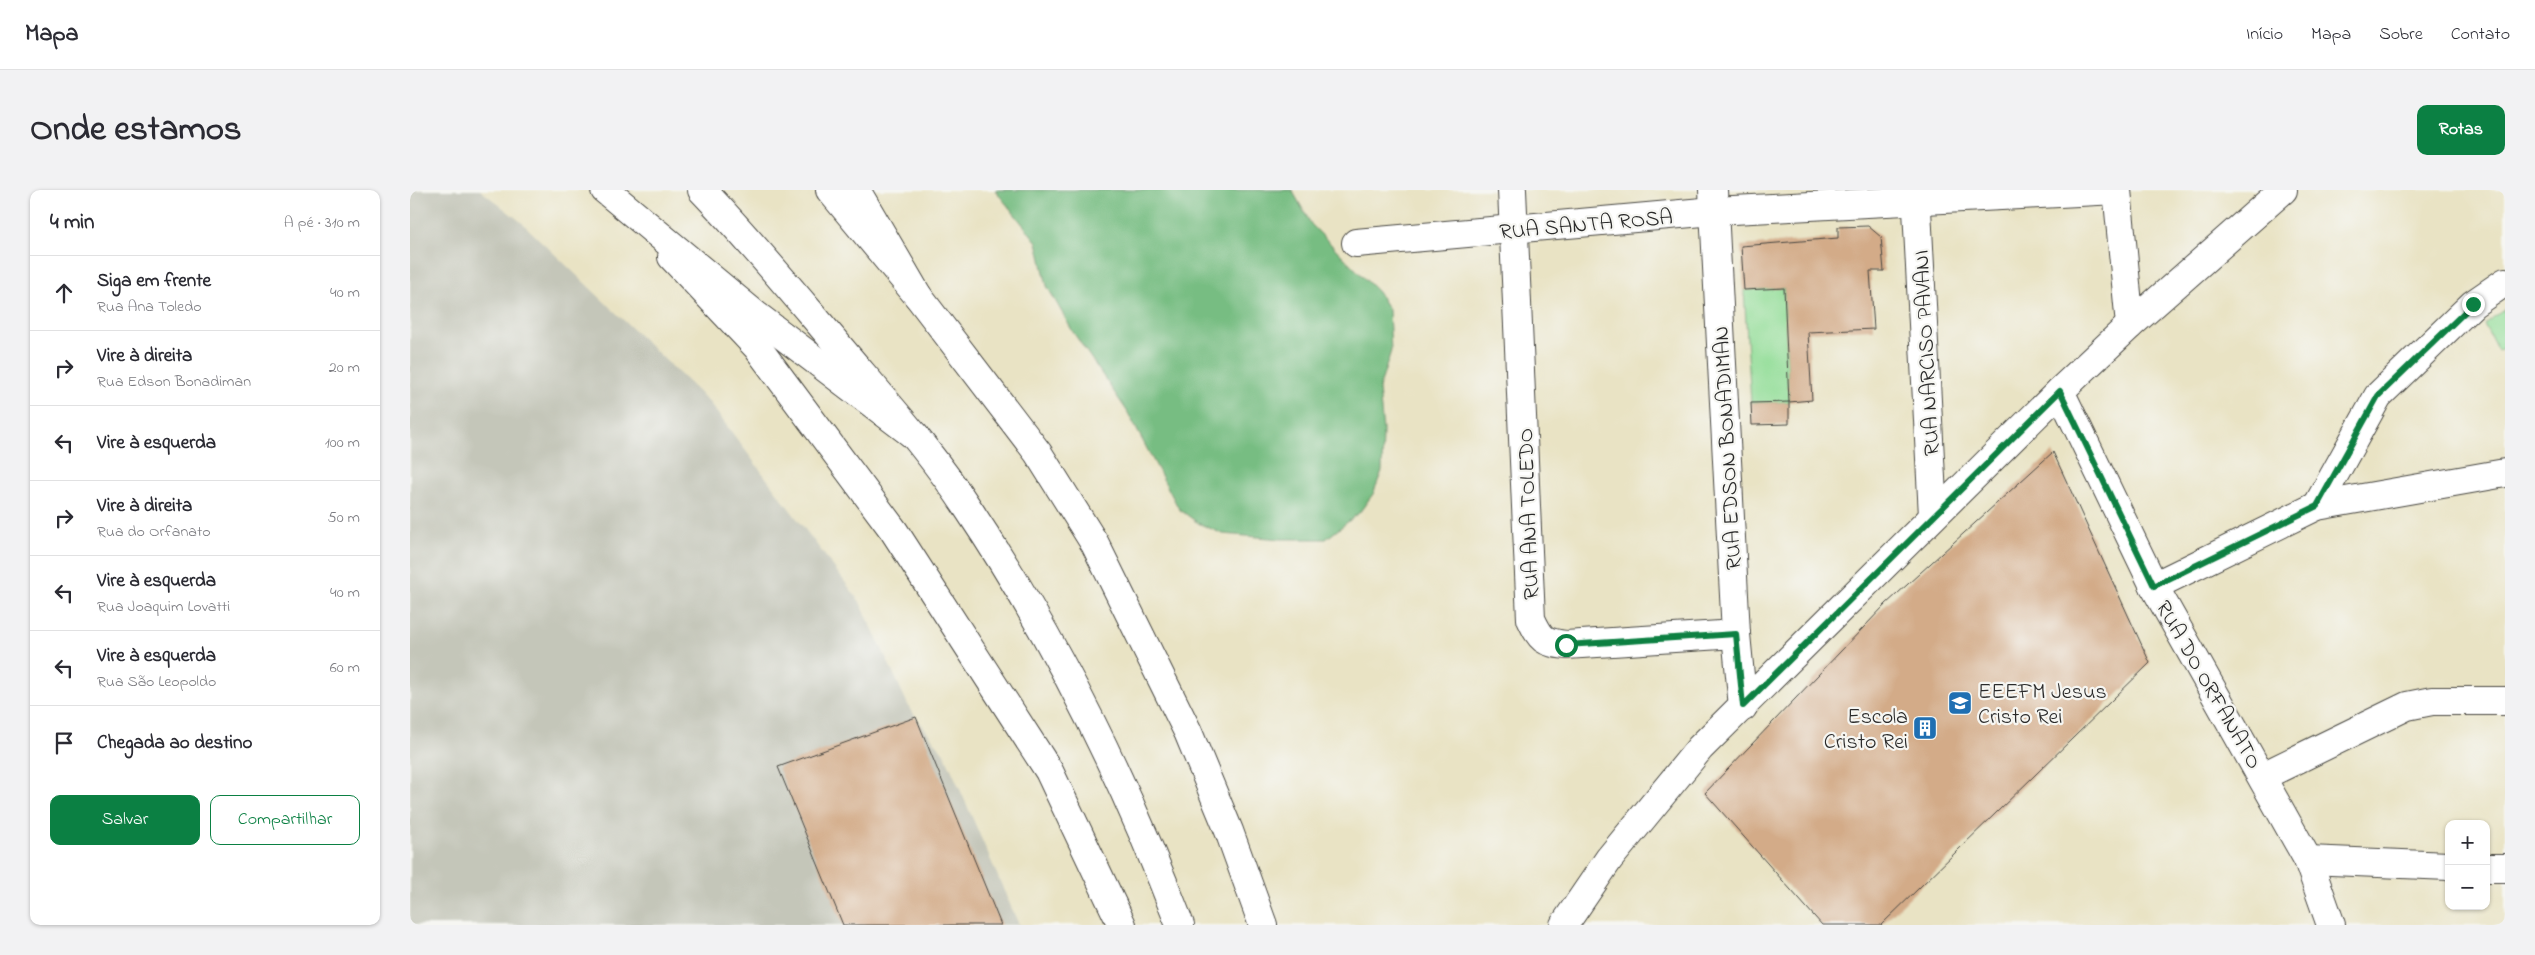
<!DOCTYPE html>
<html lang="pt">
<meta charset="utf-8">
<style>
body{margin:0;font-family:"Indie Flower",sans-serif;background:#f2f2f3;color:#2b2b33}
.controls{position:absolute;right:15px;bottom:15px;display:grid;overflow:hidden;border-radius:10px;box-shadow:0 1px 4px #0004}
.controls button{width:45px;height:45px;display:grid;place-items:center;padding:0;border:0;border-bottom:1px solid #e1e1e2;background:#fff;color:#2b2b33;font:25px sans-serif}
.stop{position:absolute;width:15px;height:15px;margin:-11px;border:4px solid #0b8043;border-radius:50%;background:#fff}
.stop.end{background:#0b8043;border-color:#fff;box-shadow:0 1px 5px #0008}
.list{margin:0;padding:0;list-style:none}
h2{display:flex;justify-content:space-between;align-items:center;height:65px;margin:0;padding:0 20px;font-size:21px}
h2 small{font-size:16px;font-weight:400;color:#7c7c81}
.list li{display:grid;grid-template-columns:32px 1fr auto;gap:15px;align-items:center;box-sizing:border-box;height:75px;padding:0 20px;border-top:1px solid #e1e1e2}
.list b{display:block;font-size:19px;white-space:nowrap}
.list p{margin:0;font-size:16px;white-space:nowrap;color:#7c7c81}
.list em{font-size:16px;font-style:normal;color:#7c7c81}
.actions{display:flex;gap:10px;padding:15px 20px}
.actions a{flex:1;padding:11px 0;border:1px solid #0b8043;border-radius:10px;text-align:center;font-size:18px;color:#0b8043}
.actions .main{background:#0b8043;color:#fff}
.icon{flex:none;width:28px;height:28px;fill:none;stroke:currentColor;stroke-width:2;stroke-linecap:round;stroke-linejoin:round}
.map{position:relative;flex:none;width:2095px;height:735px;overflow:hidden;border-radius:10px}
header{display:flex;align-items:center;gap:30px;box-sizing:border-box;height:70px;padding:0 25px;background:#fff;border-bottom:1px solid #e1e1e2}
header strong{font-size:24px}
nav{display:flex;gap:28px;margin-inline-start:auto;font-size:18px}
.intro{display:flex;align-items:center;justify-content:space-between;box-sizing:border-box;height:120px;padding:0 30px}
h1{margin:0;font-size:35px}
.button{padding:12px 22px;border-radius:10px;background:#0b8043;color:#fff;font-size:18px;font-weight:700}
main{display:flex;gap:30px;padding:0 30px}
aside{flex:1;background:#fff;border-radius:10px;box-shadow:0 1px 4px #0004}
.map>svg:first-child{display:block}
.industrial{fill:#c4c6b9}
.green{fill:#94de9a;stroke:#608462}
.forest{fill:#77bd82;stroke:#517456}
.building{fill:#d3ab88}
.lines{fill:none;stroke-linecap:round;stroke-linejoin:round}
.minor-casing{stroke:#484742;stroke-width:30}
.tertiary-casing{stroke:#484742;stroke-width:30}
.primary-casing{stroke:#484742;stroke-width:30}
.motorway-casing{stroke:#484742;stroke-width:30}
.minor{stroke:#fff;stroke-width:28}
.tertiary{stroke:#fff;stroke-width:28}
.primary{stroke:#fff;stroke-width:28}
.motorway{stroke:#fff;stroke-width:28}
.route{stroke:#0b8043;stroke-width:6}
.labels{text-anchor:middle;stroke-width:4.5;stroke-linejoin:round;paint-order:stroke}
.street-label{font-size:22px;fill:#2b2b2b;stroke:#f6f6f2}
.poi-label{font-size:22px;fill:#2b2b2b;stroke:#f6f6f2;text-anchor:start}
</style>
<header>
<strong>Mapa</strong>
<nav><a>Início</a><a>Mapa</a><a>Sobre</a><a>Contato</a></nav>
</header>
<div class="intro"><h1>Onde estamos</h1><a class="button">Rotas</a></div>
<main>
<aside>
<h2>4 min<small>A pé · 310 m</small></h2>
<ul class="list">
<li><svg class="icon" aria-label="ahead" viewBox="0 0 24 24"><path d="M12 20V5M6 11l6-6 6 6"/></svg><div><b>Siga em frente</b><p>Rua Ana Toledo</p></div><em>40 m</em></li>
<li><svg class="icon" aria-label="right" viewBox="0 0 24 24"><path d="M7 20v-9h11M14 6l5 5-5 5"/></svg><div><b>Vire à direita</b><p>Rua Edson Bonadiman</p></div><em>20 m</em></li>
<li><svg class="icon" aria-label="left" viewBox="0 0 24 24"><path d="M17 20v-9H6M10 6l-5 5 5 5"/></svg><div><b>Vire à esquerda</b></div><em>100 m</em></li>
<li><svg class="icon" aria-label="right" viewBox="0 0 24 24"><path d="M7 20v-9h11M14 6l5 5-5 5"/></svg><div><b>Vire à direita</b><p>Rua do Orfanato</p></div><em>50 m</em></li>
<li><svg class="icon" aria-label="left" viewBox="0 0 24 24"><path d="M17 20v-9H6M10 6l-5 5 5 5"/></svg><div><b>Vire à esquerda</b><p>Rua Joaquim Lovatti</p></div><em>40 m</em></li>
<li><svg class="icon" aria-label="left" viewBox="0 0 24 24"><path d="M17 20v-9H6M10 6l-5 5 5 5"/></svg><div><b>Vire à esquerda</b><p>Rua São Leopoldo</p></div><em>60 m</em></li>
<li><svg class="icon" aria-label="arrive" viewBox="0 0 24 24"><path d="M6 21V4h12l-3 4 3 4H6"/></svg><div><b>Chegada ao destino</b></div></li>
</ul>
<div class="actions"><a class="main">Salvar</a><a>Compartilhar</a></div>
</aside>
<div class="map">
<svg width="2095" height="735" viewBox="0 0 2095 735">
<rect width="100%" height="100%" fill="#f6f6f2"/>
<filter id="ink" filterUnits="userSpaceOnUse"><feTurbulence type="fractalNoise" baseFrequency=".02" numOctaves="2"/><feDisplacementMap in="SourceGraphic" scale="10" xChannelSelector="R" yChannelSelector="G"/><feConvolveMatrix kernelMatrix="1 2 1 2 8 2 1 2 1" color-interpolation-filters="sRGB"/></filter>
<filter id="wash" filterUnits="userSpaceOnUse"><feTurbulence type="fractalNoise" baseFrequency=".0096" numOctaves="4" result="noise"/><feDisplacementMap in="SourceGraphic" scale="20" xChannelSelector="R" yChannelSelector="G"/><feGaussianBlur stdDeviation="1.12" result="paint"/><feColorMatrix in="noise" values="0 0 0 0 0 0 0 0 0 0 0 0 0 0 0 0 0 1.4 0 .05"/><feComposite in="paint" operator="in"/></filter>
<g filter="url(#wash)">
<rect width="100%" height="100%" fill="#e9e3c4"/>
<!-- industrial -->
<path class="industrial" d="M0,0H70L110,31L298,211L450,412L500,519L535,565L609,735H0Z"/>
<!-- green -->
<g class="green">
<path d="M1374,98L1379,212L1341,213L1334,100Z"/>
<path d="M2095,119V157L2088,161L2074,134Z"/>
</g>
<!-- forest -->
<path class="forest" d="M585,0H882L901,34L968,102L979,120L981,161L969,199L973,240L972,281L963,304L949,323L916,349H871L813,344L788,333L769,319L717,221L663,142L637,96L627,52Z"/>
<g id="blocks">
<!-- building -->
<g class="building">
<path d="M1458,36L1471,47L1474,81H1460L1464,139L1398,142L1402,210L1379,212L1374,98L1334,100L1331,56L1428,48V37Z"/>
<path d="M1379,212V234L1342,235L1341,213Z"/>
<path d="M1643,262L1740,473L1471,735H1412L1295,603L1476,414Z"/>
<path d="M506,527L591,735H433L368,577Z"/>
</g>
</g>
</g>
<g filter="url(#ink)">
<use href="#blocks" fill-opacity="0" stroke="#484742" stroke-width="1"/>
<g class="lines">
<defs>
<g id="minor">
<path d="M1102,0L1121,429C1131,450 1133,452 1156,455L1326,444"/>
<path d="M1303,0L1326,444L1333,517"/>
<path d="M1506,0L1523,326"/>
<path d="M1707,0L1720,135"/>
<path d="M946,53L1304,21L1707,0"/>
<path d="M1650,201L1744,396L1898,670L1921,735"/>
<path d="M1907,316L1968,206L2063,114L2095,92"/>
<path d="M1744,396L1907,316L2095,283"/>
<path d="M1853,586L1997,516L2022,511H2095"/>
<path d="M1898,670L2039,676"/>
<path d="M2076,678H2095"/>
</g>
<g id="tertiary">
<path d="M262,67L347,157L484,341L639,581L712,735"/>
<path d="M1154,735L1199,669L1290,558L1650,201L1720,135L1873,0"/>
</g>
<g id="primary">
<path d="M292,0C341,51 386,106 432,160C476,212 522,263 559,320C646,450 714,589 770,735"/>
<path d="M420,0L508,106L628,263L685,354L778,542L819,641L853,735"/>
</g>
<g id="motorway">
<path d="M195,0L347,126L505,246"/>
<path d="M446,0L508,106"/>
</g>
</defs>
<!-- minor casing -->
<use href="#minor" class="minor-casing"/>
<!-- tertiary casing -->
<use href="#tertiary" class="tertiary-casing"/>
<!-- primary casing -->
<use href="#primary" class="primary-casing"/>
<!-- motorway casing -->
<use href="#motorway" class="motorway-casing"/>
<!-- minor -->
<use href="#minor" class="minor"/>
<!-- tertiary -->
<use href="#tertiary" class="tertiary"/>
<!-- primary -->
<use href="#primary" class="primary"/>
<!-- motorway -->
<use href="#motorway" class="motorway"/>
</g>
</g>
<g class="lines" filter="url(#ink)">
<!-- route -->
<path class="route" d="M1156,455L1326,444L1333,516L1650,201L1744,396L1907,316L1968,206L2063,114"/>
</g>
<!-- icons -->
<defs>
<symbol id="school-square" viewBox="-11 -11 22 22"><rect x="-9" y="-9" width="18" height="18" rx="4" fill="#1f6fb2" stroke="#f6f6f2"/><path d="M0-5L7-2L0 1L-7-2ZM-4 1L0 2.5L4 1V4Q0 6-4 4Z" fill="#fff"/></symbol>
<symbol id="building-square" viewBox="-11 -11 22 22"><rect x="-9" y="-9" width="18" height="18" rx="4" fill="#1f6fb2" stroke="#f6f6f2"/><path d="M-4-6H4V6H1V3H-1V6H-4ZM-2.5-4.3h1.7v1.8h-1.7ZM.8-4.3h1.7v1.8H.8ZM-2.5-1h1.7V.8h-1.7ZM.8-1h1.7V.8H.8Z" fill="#fff"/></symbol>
</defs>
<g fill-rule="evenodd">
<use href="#school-square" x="1536" y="499" width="28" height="28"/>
<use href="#building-square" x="1501" y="524" width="28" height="28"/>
</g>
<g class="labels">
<!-- street labels -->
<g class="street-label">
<text transform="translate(1176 33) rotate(-5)" y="8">RUA SANTA ROSA</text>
<text transform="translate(1515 163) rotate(-93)" y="8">RUA NARCISO PAVANI</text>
<text transform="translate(1316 258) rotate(-93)" y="8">RUA EDSON BONADIMAN</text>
<text transform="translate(1117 324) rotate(-92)" y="8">RUA ANA TOLEDO</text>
<text transform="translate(1800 494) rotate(60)" y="8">RUA DO ORFANATO</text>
</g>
<!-- poi labels -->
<g class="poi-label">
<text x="1568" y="508">EEEFM Jesus<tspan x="1568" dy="25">Cristo Rei</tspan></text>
<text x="1498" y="533" text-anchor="end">Escola<tspan x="1498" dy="25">Cristo Rei</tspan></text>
</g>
</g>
</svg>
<div class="controls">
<button>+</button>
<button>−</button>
</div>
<div class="stop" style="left:1156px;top:455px"></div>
<div class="stop end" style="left:2063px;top:114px"></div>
</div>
</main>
